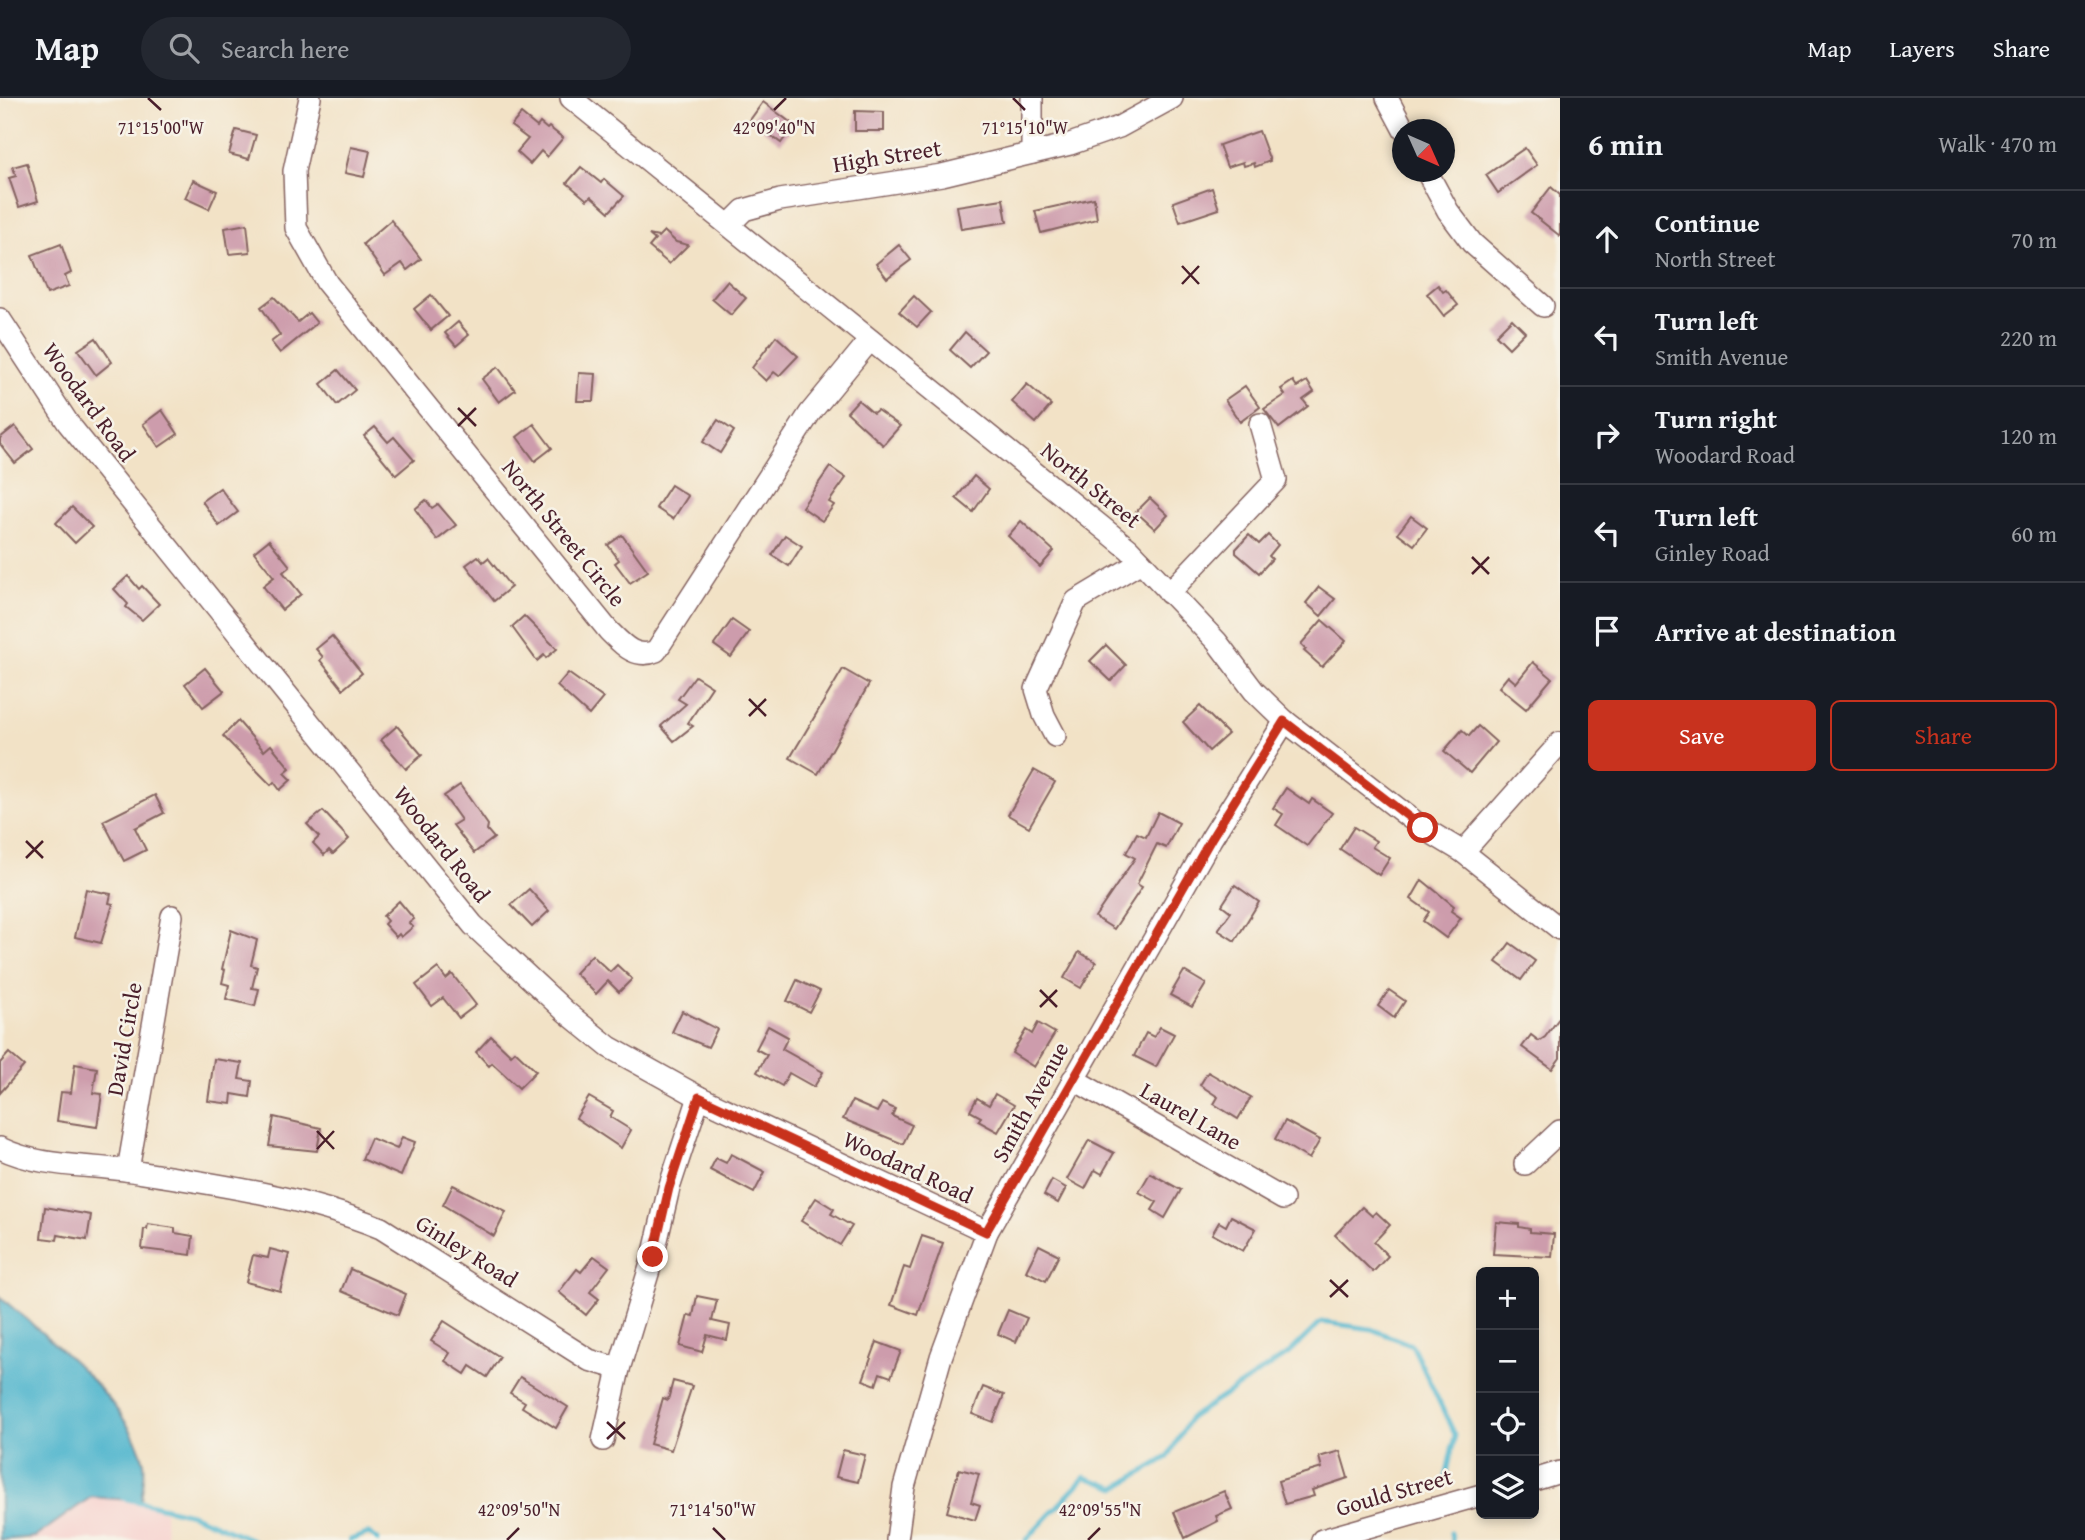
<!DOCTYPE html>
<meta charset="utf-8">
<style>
body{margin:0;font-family:"Gentium Book Plus",serif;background:#242831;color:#f1f3f6}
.controls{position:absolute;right:21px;bottom:21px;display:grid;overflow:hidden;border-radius:10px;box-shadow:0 4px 10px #0003}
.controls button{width:63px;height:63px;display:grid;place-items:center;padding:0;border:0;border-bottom:2px solid #363941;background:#171b24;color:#f1f3f6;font:35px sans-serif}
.compass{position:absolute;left:1392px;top:21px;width:63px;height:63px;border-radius:50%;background:#171b24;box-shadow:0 4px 10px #0003;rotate:135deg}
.stop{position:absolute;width:21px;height:21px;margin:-16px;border:5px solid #c8321e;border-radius:50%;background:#fff}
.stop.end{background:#c8321e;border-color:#fff;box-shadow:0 2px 7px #0008}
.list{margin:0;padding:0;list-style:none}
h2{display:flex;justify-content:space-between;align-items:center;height:91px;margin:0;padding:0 28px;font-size:30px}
h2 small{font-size:23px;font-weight:400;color:#9ea1a6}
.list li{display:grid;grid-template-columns:46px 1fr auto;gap:21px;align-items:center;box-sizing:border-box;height:98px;padding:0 28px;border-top:2px solid #363941}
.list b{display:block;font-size:26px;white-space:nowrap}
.list p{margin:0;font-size:23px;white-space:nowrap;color:#9ea1a6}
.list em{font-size:23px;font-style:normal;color:#9ea1a6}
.actions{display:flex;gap:14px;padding:21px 28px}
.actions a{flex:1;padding:16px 0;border:2px solid #c8321e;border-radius:10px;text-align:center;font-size:24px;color:#c8321e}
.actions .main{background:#c8321e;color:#fff}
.icon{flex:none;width:38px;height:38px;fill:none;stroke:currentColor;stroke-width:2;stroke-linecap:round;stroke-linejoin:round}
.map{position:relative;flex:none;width:1560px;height:1442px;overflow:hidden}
header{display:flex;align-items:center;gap:42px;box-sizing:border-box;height:98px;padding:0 35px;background:#171b24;border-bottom:2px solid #363941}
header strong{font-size:33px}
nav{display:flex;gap:38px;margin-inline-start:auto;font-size:24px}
.search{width:490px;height:63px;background:#242831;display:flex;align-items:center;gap:18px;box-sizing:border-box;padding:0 24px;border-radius:38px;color:#9ea1a6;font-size:26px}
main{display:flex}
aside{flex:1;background:#171b24}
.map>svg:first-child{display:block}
.built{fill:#f7d0cd}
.water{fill:#4fb5cd;stroke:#4c6a7c;stroke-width:2}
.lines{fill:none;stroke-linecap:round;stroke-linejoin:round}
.stream{stroke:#4fb5cd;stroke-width:5}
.building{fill:#cd9cac}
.minor-casing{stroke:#856361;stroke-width:24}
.minor{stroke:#fff;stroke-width:21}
.route{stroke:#c8321e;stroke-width:9}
.ticks{fill:none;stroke:#4a1f2b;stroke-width:2.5}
.labels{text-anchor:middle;stroke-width:5;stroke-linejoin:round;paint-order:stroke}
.street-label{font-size:23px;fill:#4a1f2b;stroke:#f7f3e8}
.ticks-label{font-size:18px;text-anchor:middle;fill:#4a1f2b;stroke:#f7f3e8;stroke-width:5;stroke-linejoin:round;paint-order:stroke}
</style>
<header>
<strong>Map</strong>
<div class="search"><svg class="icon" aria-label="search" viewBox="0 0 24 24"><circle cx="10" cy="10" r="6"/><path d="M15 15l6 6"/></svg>Search here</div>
<nav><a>Map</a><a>Layers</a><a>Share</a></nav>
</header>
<main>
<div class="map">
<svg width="1560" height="1442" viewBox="0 0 1560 1442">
<rect width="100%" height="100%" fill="#f7f3e8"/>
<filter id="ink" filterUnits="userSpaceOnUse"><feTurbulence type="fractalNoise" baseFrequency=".0143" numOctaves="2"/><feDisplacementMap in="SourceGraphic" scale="14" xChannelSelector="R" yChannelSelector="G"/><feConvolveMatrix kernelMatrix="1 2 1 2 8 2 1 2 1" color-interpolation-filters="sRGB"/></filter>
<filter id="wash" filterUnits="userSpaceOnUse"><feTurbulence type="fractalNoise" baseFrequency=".00686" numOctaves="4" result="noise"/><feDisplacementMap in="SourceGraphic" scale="28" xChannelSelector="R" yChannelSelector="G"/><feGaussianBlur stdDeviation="1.57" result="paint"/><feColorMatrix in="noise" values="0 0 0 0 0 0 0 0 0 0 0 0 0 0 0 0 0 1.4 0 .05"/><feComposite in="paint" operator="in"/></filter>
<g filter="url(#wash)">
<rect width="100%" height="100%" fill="#f2e2c6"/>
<!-- built -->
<path class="built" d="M90,1399L141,1403L165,1414L166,1442H27Z"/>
<!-- water -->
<path class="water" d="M0,1199C46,1238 130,1304 144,1365C146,1376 142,1392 141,1403L91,1399L35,1439L0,1442Z"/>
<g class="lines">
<!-- stream -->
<g class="stream">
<path d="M123,1400L191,1416L253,1442"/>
<path d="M1451,1435L1452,1442"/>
<path d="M350,1442L369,1435L378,1442"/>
<path d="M1026,1442L1085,1379L1116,1390L1168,1359L1190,1320L1288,1256L1321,1224L1371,1231L1412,1247L1455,1337L1445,1384"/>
</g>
</g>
<g id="blocks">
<!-- building -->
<g class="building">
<path d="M763,4L794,27L781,45L750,22Z"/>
<path d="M855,13L884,14V33H855Z"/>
<path d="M521,16L537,29L540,25L547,31L549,29L563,40L547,59L541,53L530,66L517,54L528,41L511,28Z"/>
<path d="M236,32L256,37L249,61L229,56Z"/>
<path d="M1259,33L1270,63L1255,69L1254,65L1244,68L1243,64L1227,69L1219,47Z"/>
<path d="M351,49L370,53L364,79L345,75Z"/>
<path d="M1525,50L1537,67L1498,95L1486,77Z"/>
<path d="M27,65L38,103L19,109L9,80L16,78L13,69Z"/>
<path d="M581,69L601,85L604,81L624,98L609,114L591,98L587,102L567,85Z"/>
<path d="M193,82L217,93L209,111L185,100Z"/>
<path d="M1551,89L1560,97V138L1531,115Z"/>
<path d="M1212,90L1219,111L1180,124L1173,104Z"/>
<path d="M1094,100L1097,121L1041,135L1035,113Z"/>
<path d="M1003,101L1007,124L961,131L957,108Z"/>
<path d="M391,122L421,161L407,172L402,165L385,177L363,146Z"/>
<path d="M247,126L250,154L229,156L225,130Z"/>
<path d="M664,133L676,144L688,147L669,166L649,149L655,142L649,137L658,139Z"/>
<path d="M61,146L71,175L65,178L69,188L47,196L32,157Z"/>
<path d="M899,147L911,162L887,180L876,166Z"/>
<path d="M727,183L746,200L731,217L712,201Z"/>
<path d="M1438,187L1443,194L1446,192L1458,207L1444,218L1427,196Z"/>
<path d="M431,197L448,218L431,232L414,211Z"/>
<path d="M914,198L931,214L917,229L899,214Z"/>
<path d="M274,199L298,224L309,215L317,225L280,255L271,244L280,237L261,209Z"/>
<path d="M1512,221L1525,234L1509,250L1496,237Z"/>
<path d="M458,224L469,237L456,248L445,235Z"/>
<path d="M965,234L986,253L970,270L950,252Z"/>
<path d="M776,238L798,258L779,278L774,274L766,283L752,270Z"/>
<path d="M96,240L112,264L96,277L78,252Z"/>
<path d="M498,269L515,292L499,304L482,281Z"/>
<path d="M338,272L355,292L337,307L321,286Z"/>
<path d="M579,275L596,276L594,303H577Z"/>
<path d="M1293,283L1297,289L1307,283L1314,294L1303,302L1308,308L1279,330L1264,311L1285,297L1281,291Z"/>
<path d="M1027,286L1051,307L1036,325L1012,304Z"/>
<path d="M1245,288L1260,309L1240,324L1225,302Z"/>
<path d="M858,302L873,315L877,312L900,328L883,347L847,314Z"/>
<path d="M162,312L178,336L159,349L143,326Z"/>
<path d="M718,322L734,333L720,355L703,344Z"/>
<path d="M534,326L552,350L535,363L517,339Z"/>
<path d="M15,328L33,351L15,365L0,346V340Z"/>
<path d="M375,329L388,344L394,339L414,362L396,377L364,338Z"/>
<path d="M830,369L846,380L829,404L834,407L822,423L802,409Z"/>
<path d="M974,378L989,391L973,414L956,400Z"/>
<path d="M671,387L688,398L673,421L656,410Z"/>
<path d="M220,390L238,414L219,428L202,403Z"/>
<path d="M1150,400L1168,417L1155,431L1136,414Z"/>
<path d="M426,402L432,410L438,406L456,427L437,442L415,411Z"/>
<path d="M72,409L92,429L75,445L56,425Z"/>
<path d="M1411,418L1427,430L1414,447L1398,435Z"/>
<path d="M1021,423L1054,453L1040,469L1008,438Z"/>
<path d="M622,437L648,473L630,485L615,465L619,462L608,447Z"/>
<path d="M785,437L802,448L789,468L772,457Z"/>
<path d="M1249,437L1259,446L1268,437L1278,447L1269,458L1272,461L1259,475L1236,455V451Z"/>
<path d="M269,442L290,468L283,474L301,496L282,512L263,488L274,479L254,454Z"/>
<path d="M478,458L483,464L488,460L511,489L494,503L466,467Z"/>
<path d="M128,478L139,491L142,488L159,506L142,522L126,509L128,506L114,491Z"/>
<path d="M1319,489L1335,501L1321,518L1306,505Z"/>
<path d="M524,518L557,551L546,560L544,557L537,563L512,529Z"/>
<path d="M732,522L749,534L731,559L714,547Z"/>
<path d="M1322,522L1346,543L1322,569L1304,553L1306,551L1301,546Z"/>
<path d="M332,538L362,575L343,591L320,562L323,559L316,551Z"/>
<path d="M1106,547L1126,567L1111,583L1090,563Z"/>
<path d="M1533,564L1552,580L1526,611L1499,589L1508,578L1516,585Z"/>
<path d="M205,570L224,593L203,609L185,586Z"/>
<path d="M843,571L869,586L818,676L790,660Z"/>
<path d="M568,575L603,600L589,617L557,588Z"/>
<path d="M695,578L712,589L688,625L693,628L674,643L661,628L686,606L678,601Z"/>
<path d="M1200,608L1228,636L1209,653L1183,624Z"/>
<path d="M238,623L264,653L271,647L290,670L284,675L291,682L280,692L274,684L271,687L223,638Z"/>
<path d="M397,628L422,657L406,671L381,642Z"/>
<path d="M1478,628L1496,644L1470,675L1444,653L1462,632L1469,638Z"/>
<path d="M1034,672L1055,684L1029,729L1008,717Z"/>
<path d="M460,687L488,727L487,732L494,740L474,755L453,727L461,722L444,698Z"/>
<path d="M1286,690L1309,706L1312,701L1332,715L1307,748L1276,727L1283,716L1273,710Z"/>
<path d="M155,697L164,715L135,730L146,752L124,763L103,723Z"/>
<path d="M323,713L349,741L333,756L329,752L324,757L313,745L319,739L307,726Z"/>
<path d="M1158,714L1179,725L1166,750L1157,746L1137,786L1142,789L1114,831L1095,819L1135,760L1126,755L1137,735L1146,739Z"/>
<path d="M1354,729L1376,743L1372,749L1390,760L1379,777L1340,751Z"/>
<path d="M1422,782L1454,808L1451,813L1461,820L1446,840L1423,823L1429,814L1411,801Z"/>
<path d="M1235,787L1259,804L1235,843L1218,832L1231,814L1222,807Z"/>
<path d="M86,791L111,796L109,805L113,806L101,845L75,839Z"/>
<path d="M529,791L549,813L532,829L511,807Z"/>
<path d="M399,803L414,821L409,825L413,829L401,839L399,836L396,839L384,826L387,823L383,818Z"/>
<path d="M231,832L257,842L251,867L257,869L252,890L259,891L255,908L226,901L229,887L222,885L225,872L222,871Z"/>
<path d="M1510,845L1535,863L1521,882L1496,864Z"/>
<path d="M1079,854L1096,864L1081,890L1064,880Z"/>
<path d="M592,857L610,874L617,867L632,881L619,894L608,883L596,896L575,875Z"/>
<path d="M438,870L446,881L452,876L476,907L459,920L443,900L432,908L416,887Z"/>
<path d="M1184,873L1206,886L1192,909L1170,897Z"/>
<path d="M797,882L820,893L809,914L787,903Z"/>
<path d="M1389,892L1405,903L1394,920L1378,908Z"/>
<path d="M682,913L717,931L708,949L672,934Z"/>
<path d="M1560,919V960L1552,971L1522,949L1531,937L1539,943L1545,939Z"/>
<path d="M1038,925L1055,935L1034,969L1012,955L1026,932L1032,936Z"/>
<path d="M768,928L788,939L782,951L823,974L814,989L789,975L782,988L757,974L767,957L756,951Z"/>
<path d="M1160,929L1174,936L1156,969L1134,958L1146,935L1154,939Z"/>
<path d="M491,938L511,957L515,953L536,973L519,990L492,965L489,968L476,954Z"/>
<path d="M9,955L24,968L0,995V965Z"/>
<path d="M214,961L242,965L239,981L252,983L250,999L232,996L231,1006L208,1003Z"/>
<path d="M75,966L97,970L93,995L102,996L97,1029L57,1023L61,994L71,995Z"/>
<path d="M1208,974L1251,999L1238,1021L1214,1006L1218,999L1200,987Z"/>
<path d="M995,996L1014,1007L998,1034L978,1023L981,1019L970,1013L977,1000L989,1007Z"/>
<path d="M589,999L613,1013L610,1019L631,1032L621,1050L576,1020Z"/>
<path d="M852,1003L877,1014L882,1005L895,1011L892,1018L912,1027L903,1046L843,1021Z"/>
<path d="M274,1019L321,1030L317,1053L269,1048Z"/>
<path d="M1285,1023L1320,1042L1309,1061L1275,1041Z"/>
<path d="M402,1039L415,1044L401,1078L362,1061L371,1040L397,1051Z"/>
<path d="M1089,1042L1114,1055L1102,1076L1095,1072L1085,1091L1067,1081Z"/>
<path d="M731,1056L765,1074L754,1095L710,1072L716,1060L726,1065Z"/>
<path d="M1150,1075L1181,1092L1165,1120L1152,1112L1157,1104L1139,1094Z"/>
<path d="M1052,1082L1066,1090L1058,1105L1044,1097Z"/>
<path d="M453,1087L506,1114L494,1138L443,1107Z"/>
<path d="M816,1100L834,1111L831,1116L852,1128L840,1147L801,1123Z"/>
<path d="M45,1109L91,1117L87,1142L58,1137L57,1142L41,1140Z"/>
<path d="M1362,1109L1372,1118L1376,1114L1390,1127L1374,1144L1388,1158L1373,1174L1335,1137Z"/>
<path d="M1231,1118L1256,1131L1243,1153L1212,1136L1219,1124L1226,1128Z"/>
<path d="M1496,1124L1519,1126V1129L1530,1131V1134L1554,1136L1552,1159L1493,1156Z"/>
<path d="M148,1126L175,1130V1135L193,1138L191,1157L142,1151L144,1131H147Z"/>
<path d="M922,1138L943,1145L918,1217L891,1207L904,1169L910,1171Z"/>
<path d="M1039,1147L1059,1157L1046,1183L1026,1173Z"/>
<path d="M270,1151L289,1156L280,1193L246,1184L253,1157L268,1160Z"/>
<path d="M594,1158L609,1169L590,1194L599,1201L586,1217L559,1194L577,1171L581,1174Z"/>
<path d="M350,1171L406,1196L398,1217L341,1193Z"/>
<path d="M697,1198L717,1202L712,1223L730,1227L727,1242L707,1237L702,1254L680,1248L688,1217L693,1218Z"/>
<path d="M1008,1212L1027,1220L1016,1244L998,1236Z"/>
<path d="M444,1223L500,1259L487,1279L470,1268L465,1276L445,1263L450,1255L431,1243Z"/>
<path d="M877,1244L901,1253L891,1279L880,1275L876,1287L863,1282Z"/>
<path d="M520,1279L568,1309L556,1330L522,1309L525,1304L510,1295Z"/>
<path d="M673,1283L692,1288L671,1352L650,1346L663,1300L668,1302Z"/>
<path d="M983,1289L1004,1297L993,1324L972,1316Z"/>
<path d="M843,1352L865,1357L858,1384L836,1379Z"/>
<path d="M1340,1353L1348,1380L1312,1392L1314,1398L1285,1406L1278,1383L1322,1370L1319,1359Z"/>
<path d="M959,1371L979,1376L971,1404L980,1407L975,1422L947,1414Z"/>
<path d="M1224,1393L1232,1411L1216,1418L1218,1423L1185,1440L1174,1414Z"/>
</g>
</g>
</g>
<g filter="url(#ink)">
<use href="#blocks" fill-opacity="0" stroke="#856361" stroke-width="2"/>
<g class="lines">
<defs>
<g id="minor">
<path d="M310,0L294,73L296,130L327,185L608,532C622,546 635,562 656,553L810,315L870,242"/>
<path d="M571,0L1129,451L1217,544L1254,593L1285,623L1423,730L1463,754L1560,831"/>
<path d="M1387,0L1404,32"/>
<path d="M1032,55V0"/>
<path d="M1427,74L1448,113L1472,145L1543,208"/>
<path d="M730,126L744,112L780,102L942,77L1070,46L1119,29L1172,0"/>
<path d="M0,221L68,325L473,827L566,914L609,949L699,999L987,1134"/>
<path d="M1169,495L1276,382L1260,326"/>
<path d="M1055,638L1044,617L1036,591L1076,503L1141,464"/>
<path d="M1463,754L1560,645"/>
<path d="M1073,981L1283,1101"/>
<path d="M0,1050C42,1070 86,1066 131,1073C216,1086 301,1098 381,1130L589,1262L619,1271L653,1159L669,1090L699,999"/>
<path d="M1525,1066L1560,1033"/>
<path d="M128,1072L172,818"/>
<path d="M603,1342L619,1271"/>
<path d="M1534,1382L1560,1374"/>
<path d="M897,1442L904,1389L941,1259L987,1134L1211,741L1285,623"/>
<path d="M1322,1442L1481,1397"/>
</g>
</defs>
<!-- minor casing -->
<use href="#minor" class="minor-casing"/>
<!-- minor -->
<use href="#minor" class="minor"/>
</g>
</g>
<g class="lines" filter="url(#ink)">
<!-- route -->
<path class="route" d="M653,1159L669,1090L699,999L986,1134L1211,741L1284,623L1423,730"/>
</g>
<!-- ticks -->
<path class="ticks" d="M148,0L161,12M1013,0L1025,12M774,12L786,0M1182,168L1199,186M1182,186L1199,168M458,310L476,328M458,328L476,310M1472,459L1489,476M1472,476L1489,459M749,601L766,618M749,618L766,601M26,743L43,760M26,760L43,743M1040,892L1057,909M1040,909L1057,892M317,1033L334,1051M317,1051L334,1033M1330,1182L1348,1199M1330,1199L1348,1182M607,1324L625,1341M607,1341L625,1324M713,1430L725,1442M507,1442L519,1430M1088,1442L1100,1430"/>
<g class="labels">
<!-- street labels -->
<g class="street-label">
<text transform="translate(887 58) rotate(-9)" y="8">High Street</text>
<text transform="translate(89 304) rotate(54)" y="8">Woodard Road</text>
<text transform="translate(1091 387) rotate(39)" y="8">North Street</text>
<text transform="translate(564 435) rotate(51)" y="8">North Street Circle</text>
<text transform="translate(442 746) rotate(52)" y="8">Woodard Road</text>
<text transform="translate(124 941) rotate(-80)" y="8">David Circle</text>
<text transform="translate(1030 1004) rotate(-61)" y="8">Smith Avenue</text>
<text transform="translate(1191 1018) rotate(30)" y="8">Laurel Lane</text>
<text transform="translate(908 1069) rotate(25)" y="8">Woodard Road</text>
<text transform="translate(467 1153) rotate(32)" y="8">Ginley Road</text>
<text transform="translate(1394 1394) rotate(-16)" y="8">Gould Street</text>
</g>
</g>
<g class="ticks-label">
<text x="161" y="36">71°15'00"W</text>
<text x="774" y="36">42°09'40"N</text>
<text x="1025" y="36">71°15'10"W</text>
<text x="519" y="1418">42°09'50"N</text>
<text x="713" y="1418">71°14'50"W</text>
<text x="1100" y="1418">42°09'55"N</text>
</g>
</svg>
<div class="controls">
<button>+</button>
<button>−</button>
<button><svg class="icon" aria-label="locate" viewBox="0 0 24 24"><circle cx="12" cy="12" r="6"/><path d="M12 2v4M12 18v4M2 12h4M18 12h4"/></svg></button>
<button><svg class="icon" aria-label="layers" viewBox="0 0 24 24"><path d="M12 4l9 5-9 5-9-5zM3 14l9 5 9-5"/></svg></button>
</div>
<svg class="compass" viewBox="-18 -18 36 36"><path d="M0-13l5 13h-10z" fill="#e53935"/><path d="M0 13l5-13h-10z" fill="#9ea1a6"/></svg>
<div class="stop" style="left:1423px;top:730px"></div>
<div class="stop end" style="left:653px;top:1159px"></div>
</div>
<aside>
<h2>6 min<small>Walk · 470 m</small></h2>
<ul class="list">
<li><svg class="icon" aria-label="ahead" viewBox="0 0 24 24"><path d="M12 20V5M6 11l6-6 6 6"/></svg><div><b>Continue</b><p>North Street</p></div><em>70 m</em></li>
<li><svg class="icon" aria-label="left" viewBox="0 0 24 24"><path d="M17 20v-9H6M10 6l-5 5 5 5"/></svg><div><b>Turn left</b><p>Smith Avenue</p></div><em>220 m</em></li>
<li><svg class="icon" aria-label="right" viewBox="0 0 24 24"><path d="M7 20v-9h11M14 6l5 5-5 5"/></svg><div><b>Turn right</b><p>Woodard Road</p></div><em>120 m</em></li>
<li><svg class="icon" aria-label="left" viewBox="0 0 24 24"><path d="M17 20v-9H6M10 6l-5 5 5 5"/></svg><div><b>Turn left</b><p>Ginley Road</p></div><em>60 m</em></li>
<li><svg class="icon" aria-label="arrive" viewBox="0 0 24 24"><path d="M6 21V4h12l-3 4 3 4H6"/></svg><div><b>Arrive at destination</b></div></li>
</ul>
<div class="actions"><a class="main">Save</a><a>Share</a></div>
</aside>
</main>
